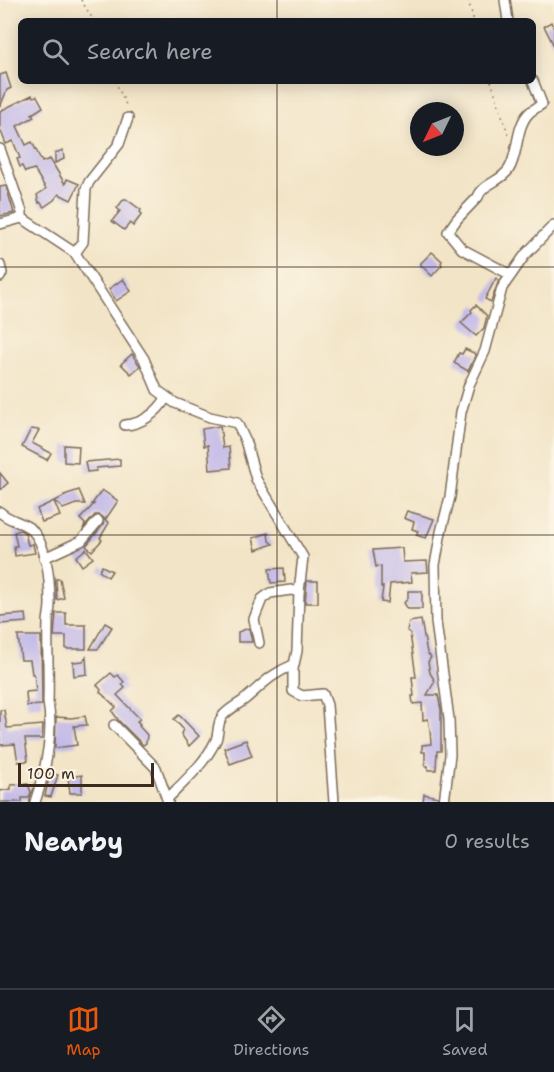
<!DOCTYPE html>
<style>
body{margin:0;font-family:"Shantell Sans",sans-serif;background:#242831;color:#f1f3f6}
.compass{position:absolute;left:410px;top:102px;width:54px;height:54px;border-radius:50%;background:#171b24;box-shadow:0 3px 15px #0003;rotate:227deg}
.scale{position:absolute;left:18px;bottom:15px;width:136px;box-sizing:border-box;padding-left:6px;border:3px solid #3b2a1e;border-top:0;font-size:16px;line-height:21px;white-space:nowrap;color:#3b2a1e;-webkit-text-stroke:4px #fcf5e5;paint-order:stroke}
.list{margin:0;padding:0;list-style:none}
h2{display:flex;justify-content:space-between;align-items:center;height:78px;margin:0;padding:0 24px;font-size:26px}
h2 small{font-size:20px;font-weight:400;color:#9ea1a6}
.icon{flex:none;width:33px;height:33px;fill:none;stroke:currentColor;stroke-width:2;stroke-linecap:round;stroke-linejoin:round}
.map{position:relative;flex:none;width:554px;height:802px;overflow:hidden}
.search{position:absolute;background:#171b24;box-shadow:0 3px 15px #0003;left:18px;right:18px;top:18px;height:66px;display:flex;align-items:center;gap:15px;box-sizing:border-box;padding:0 21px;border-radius:9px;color:#9ea1a6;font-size:22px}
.sheet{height:186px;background:#171b24}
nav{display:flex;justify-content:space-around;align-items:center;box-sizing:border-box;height:84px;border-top:2px solid #363941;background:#171b24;font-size:16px;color:#9ea1a6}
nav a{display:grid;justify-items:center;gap:3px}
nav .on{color:#ea580c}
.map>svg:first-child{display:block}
.building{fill:#c2b9e8}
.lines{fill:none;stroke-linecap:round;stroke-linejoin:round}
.street-casing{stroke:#7b6b59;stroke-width:12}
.path{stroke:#7b6b59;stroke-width:1.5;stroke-dasharray:1.5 4.5;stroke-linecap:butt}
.street{stroke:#fff;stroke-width:9}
.grid{fill:none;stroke:#3b2a1e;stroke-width:1.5;stroke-opacity:0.55}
</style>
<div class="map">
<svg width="554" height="802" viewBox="0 0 554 802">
<rect width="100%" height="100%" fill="#fcf5e5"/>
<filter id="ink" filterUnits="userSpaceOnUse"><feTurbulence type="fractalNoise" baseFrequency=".0167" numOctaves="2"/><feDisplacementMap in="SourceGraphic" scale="12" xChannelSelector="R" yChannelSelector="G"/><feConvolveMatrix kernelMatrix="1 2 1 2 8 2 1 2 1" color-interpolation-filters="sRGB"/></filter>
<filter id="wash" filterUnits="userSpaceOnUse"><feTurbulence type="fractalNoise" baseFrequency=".008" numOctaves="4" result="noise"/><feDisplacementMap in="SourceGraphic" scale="24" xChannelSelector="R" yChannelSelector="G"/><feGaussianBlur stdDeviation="1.35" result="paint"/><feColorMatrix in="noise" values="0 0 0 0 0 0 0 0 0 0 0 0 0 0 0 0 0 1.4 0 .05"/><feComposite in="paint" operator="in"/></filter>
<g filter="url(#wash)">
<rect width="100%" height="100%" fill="#f2e4c6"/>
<g id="blocks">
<!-- building -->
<g class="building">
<path d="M551,22L554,29V46L544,26Z"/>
<path d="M6,73L11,88L7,90L0,107V75Z"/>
<path d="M32,95L33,97L37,96L43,107L32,114L34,117L17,126L26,145L32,142L42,162L50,159L65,184L67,179L79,184L71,200L59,194L54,200L44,207L40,202L39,203L37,195L46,189L34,169L25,172L22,166L20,167L17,159L20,158L13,141L6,144L0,129V111Z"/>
<path d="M63,150L64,159L55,163V153Z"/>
<path d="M6,186L14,213L0,216V187Z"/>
<path d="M124,199H126L141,210L140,212L142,214L133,226L130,223L124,230L112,221L120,211L117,208Z"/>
<path d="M432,252L442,261L441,263L442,265L432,276L420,264Z"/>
<path d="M496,278L499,280L491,302L485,299Z"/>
<path d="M123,279L131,291L116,301L109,289Z"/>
<path d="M476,305L487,316L484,328L476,336L461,323L472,312L471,310Z"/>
<path d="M465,349L476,354L468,371L454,363L459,353L462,354Z"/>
<path d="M132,354L140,366L131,374L121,364Z"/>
<path d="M220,426L223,448L229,447L231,468L210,470L208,445L204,446L202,429Z"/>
<path d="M31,429L39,430L32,443L51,453L47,460L22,447Z"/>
<path d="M64,445L79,446L78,463L64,462Z"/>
<path d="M120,459V466L96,468V471L87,472L85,462Z"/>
<path d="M0,473L8,483L0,490Z"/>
<path d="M79,490L85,504H76L63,509L55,501L65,496L64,495Z"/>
<path d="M102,490L118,501L105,520L109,523L100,538L102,540L92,551L86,546L103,525L104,518L100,515H95L83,529L85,524L80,519L94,504H92Z"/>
<path d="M54,501L60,516L42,522L37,509Z"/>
<path d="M407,511L434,519L426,538L416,535L418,531L412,529L414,522L404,518Z"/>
<path d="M20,530L25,533L28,545L33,544L35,553L15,556L14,546H17L14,532Z"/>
<path d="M268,533L269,541L273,544L256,550L253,538Z"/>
<path d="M402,548L403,562L427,561L428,572L411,573L412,582L390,584L388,603L381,602L383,587H381V566L376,567L373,550Z"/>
<path d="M86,549L93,558L82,566L76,557Z"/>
<path d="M102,566L112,571L108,577L99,571Z"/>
<path d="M284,568L285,582L271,583L269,569Z"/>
<path d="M56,579H60L64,598L57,600Z"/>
<path d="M307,581H318V603H305Z"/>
<path d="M408,591H422V609H408L404,603L408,598Z"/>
<path d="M56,613H66V625H86V649H66V636H54Z"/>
<path d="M26,614L27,622L0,624V616Z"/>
<path d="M421,620L427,653L431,657L428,662L430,673L435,681L427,695H438L441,710V751H437L436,770H428V766H425V752H422V745L431,744L430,729L428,719L423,720L422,703L413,704L412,696H414L412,677H416L410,633L407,631L409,622Z"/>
<path d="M105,623L112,627L98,649H90Z"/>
<path d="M249,628L252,642H238V632Z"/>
<path d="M18,636H41L42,705L27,706L26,692L36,691L34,674H32L30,660H21Z"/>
<path d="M86,657L87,674L74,676L73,662L83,661Z"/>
<path d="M111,673L115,677L118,675L124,682L122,684L125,688L117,695L140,719L137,721L140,724L139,726L147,735L146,743L143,745L119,721L112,711L116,707L100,692L101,690L97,685Z"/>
<path d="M0,710H4L7,728L43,725L42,739H25L28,761L18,762L15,744L0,745Z"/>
<path d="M179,715L199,736L189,746L181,734L183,729L174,719Z"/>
<path d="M85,716L87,725L74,726L77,745L55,748L56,717L71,718Z"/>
<path d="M246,740L252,756L230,764L224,748Z"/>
<path d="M50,773L58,775L51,797L45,796Z"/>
<path d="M82,775V793H70L68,777Z"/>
<path d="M28,784L31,792L29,798H22V802H0V791L11,789V785Z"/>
<path d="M424,794L438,797L437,802H423Z"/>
</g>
</g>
</g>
<g filter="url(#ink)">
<use href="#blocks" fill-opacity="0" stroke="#7b6b59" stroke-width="1.5"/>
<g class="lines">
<defs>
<g id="street">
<path d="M505,0L508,21"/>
<path d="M0,149L22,212V218"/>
<path d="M22,218L75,253L144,359L157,390L175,403L210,417L237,423L245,440L256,479L303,557L299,592L297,651L293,669V691L302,696L323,694L327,705L334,802"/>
<path d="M0,224L22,218"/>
<path d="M75,253L83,242L86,189L89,182L119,144L128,118"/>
<path d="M0,265L2,273L0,277"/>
<path d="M511,275L462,249L448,232L457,219L478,197C483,183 501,182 509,169C519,153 515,126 530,112C534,109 538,107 542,104L533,81"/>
<path d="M125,425C142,424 157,413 166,398"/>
<path d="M0,512C9,521 24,522 32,530C48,547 50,583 50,605C50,611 48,617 48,623C47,649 49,675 48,702C54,734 45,772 35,802"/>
<path d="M44,558L81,541L98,521"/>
<path d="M259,643L254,619L262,599L270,593L291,590L299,592"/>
<path d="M114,725L156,768L168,802"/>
<path d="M168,798C185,781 206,762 216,740C219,733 217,724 222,717C227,710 236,706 244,700C262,685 271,674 293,665"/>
<path d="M444,802L450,755L449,719L436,622L435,565L441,532L450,497L461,412L469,385L485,351L502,288L525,255L554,225"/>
</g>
</defs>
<!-- street casing -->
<use href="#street" class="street-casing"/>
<!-- path -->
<g class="path">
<path d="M81,0L94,21"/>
<path d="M468,0L474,21"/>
<path d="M115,81L127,107"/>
<path d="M491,81L509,137"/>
</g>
<!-- street -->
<use href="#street" class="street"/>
</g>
</g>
<!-- grid -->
<path class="grid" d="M277,0V21M277,81V802M0,267H554M0,535H554"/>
</svg>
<svg class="compass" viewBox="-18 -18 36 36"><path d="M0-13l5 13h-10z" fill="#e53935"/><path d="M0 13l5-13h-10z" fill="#9ea1a6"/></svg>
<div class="scale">100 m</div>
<div class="search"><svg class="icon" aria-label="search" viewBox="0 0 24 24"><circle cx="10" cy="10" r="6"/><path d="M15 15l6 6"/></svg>Search here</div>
</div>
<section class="sheet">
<h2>Nearby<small>0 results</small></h2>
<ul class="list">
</ul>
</section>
<nav>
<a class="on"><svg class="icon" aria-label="map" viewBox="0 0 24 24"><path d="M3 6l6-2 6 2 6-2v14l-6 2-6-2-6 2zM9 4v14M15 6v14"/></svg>Map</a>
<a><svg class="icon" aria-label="directions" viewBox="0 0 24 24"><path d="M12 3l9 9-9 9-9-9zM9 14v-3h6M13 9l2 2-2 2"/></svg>Directions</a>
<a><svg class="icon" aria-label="saved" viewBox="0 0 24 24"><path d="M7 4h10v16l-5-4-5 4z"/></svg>Saved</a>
</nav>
